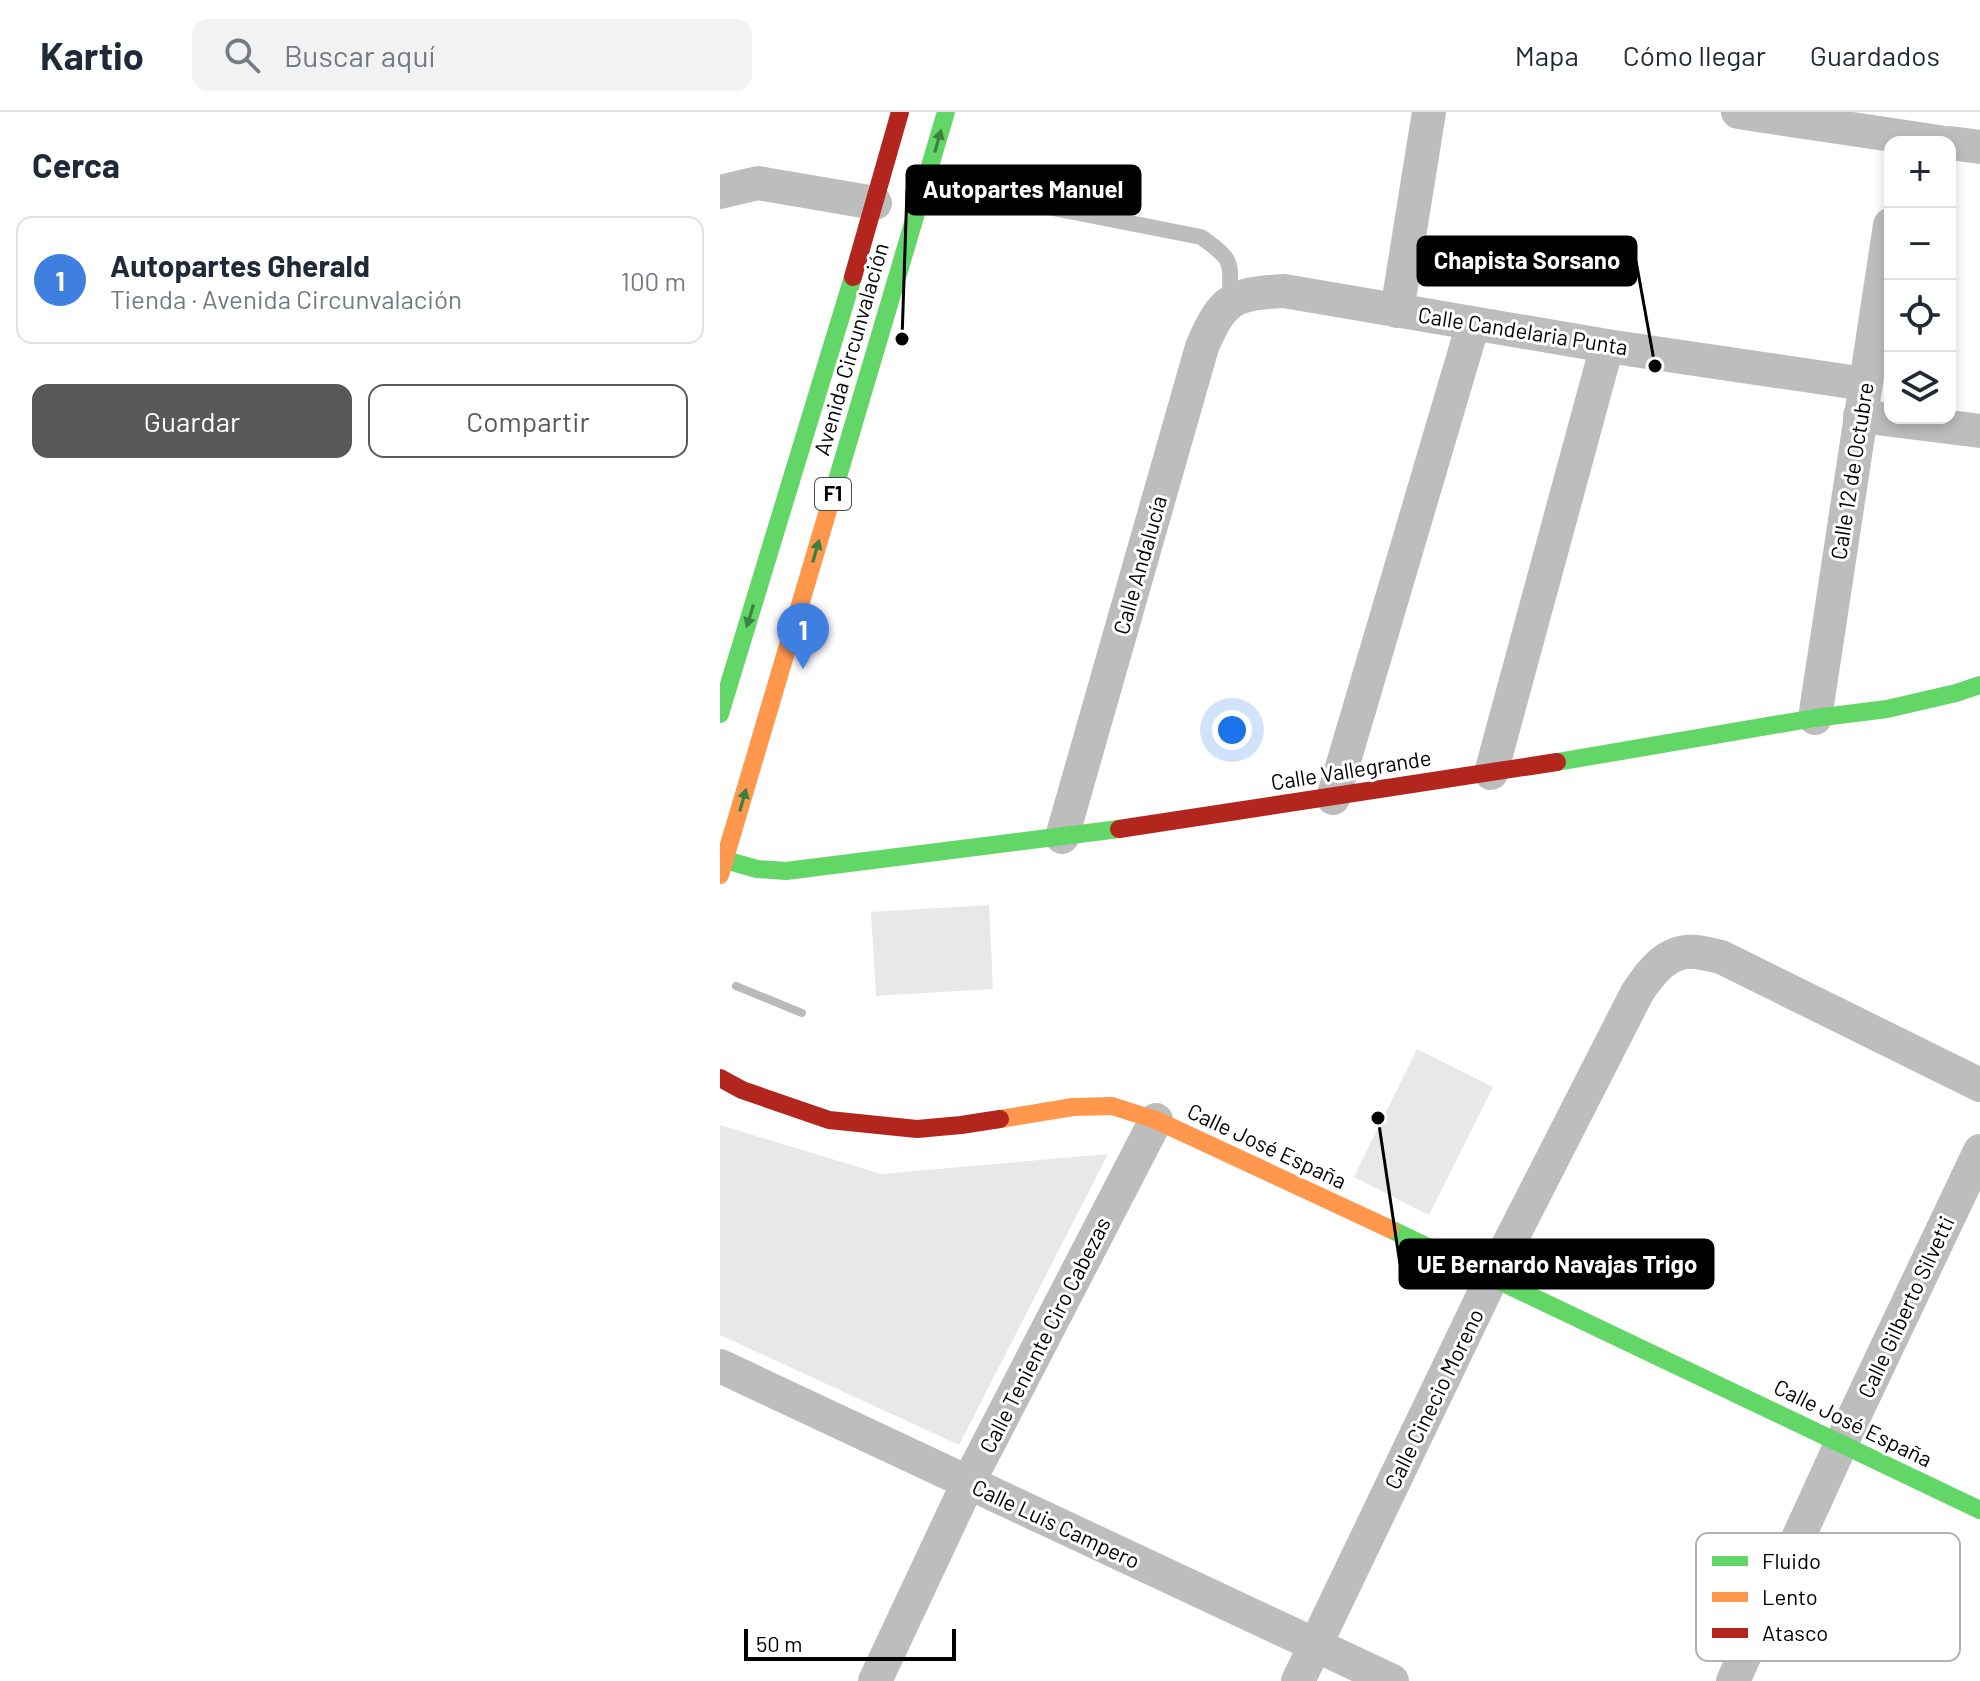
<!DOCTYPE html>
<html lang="es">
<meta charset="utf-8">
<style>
body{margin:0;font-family:Barlow,sans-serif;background:#f2f2f3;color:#1f2937}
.controls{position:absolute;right:24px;top:24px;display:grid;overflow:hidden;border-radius:16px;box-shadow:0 4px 12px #0003}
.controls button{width:72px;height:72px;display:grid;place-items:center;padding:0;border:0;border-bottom:2px solid #e0e1e3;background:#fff;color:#1f2937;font:40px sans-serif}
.scale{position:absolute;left:24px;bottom:20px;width:212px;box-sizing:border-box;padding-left:8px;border:4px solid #000;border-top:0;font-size:22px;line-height:28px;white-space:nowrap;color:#000;-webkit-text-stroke:6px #fff;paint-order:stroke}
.you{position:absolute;left:512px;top:618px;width:28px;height:28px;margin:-20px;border:6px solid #fff;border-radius:50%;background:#1a73e8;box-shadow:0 0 0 12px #1a73e833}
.badge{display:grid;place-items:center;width:52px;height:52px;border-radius:50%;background:#595959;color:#fff;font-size:26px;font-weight:700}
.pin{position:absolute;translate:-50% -66px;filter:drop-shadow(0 2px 4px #0008)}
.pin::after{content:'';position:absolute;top:42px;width:28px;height:24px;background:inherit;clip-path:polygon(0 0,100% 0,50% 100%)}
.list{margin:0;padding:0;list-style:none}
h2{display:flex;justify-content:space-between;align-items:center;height:104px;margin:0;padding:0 32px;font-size:34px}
h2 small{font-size:26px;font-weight:400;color:#747a83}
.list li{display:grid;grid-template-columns:52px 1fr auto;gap:24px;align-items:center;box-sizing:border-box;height:128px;margin:0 16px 16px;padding:0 16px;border:2px solid #e0e1e3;border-radius:16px}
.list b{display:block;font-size:30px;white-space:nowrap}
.list p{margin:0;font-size:26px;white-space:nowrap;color:#747a83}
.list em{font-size:26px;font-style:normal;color:#747a83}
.actions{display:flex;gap:16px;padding:24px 32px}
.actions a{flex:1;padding:18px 0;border:2px solid #595959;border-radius:16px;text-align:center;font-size:28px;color:#595959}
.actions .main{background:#595959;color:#fff}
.icon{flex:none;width:44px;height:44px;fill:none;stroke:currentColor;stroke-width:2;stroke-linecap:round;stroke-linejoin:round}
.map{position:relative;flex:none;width:1260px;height:1569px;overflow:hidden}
header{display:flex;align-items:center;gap:48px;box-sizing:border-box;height:112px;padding:0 40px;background:#fff;border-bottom:2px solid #e0e1e3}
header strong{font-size:38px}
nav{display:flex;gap:44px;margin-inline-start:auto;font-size:28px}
.search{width:560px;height:72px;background:#f2f2f3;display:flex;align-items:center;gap:20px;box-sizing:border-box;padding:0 28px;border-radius:16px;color:#747a83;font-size:30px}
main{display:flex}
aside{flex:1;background:#fff}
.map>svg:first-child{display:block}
.green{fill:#e8e8e8}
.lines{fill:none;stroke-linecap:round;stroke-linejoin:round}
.stream{stroke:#bababa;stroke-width:8}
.lane{stroke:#bdbdbd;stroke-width:16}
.street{stroke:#bdbdbd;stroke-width:34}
.fast{stroke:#63d668;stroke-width:18}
.slow{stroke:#ff974d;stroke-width:18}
.jam{stroke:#b3261e;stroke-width:18}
.oneway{fill:#3b803e}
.labels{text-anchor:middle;stroke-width:6;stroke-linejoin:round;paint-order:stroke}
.shield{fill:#fff;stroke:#4c4c4c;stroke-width:2}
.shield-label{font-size:20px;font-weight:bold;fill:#000}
.street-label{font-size:22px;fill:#000;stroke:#fff}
.key{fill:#fff;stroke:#b2b2b2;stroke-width:2}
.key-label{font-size:22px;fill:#000}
.leader{fill:none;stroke:#000;stroke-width:3}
.callout-dot{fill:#000;stroke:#fff;stroke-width:3}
.callout{fill:#000;stroke:#000;stroke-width:3}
.callout-label{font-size:24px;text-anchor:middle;font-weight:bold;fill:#fff}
</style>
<header>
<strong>Kartio</strong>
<div class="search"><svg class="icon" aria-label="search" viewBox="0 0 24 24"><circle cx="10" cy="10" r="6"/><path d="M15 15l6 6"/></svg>Buscar aquí</div>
<nav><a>Mapa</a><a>Cómo llegar</a><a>Guardados</a></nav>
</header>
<main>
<aside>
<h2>Cerca<small></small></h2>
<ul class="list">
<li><span class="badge" style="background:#3f7fe0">1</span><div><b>Autopartes Gherald</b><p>Tienda · Avenida Circunvalación</p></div><em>100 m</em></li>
</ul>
<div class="actions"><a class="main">Guardar</a><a>Compartir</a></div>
</aside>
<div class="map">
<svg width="1260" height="1569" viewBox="0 0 1260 1569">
<rect width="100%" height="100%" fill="#fff"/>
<!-- green -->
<g class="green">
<path d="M269,793L273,877L156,884L151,800Z"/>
<path d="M697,937L773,975L709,1103L634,1065Z"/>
<path d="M0,1013L161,1062L388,1042L239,1333L0,1223Z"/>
</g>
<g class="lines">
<!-- stream -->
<path class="stream" d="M16,874L82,901"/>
<!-- lane -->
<path class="lane" d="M272,84L481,125C515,149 510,149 510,189"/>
<!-- street -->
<g class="street">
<path d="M1018,0L1219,30"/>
<path d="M1230,31L1260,35"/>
<path d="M0,80L38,71L155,91"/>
<path d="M677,199L709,0"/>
<path d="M1140,304L1260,319"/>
<path d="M1095,606L1170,113"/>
<path d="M771,661L887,234"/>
<path d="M613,686L753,212"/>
<path d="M342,725L482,235C503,186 512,182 564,179L887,234L1145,272"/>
<path d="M0,1254L672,1569"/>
<path d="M155,1569L248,1371L436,1008"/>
<path d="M578,1569L772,1165L917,881C930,861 947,837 976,840C984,841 992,843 1001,845L1260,973"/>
<path d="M1013,1569L1121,1332L1260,1039"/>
</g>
<!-- fast -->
<g class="fast">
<path d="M112,385L226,0"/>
<path d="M0,602L133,165"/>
<path d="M837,650L1095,606L1167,597L1236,581L1260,573"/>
<path d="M5,748L37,757L66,759L399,717"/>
<path d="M670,1117L1260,1398"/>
</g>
<!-- slow -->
<g class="slow">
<path d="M0,763L112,385"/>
<path d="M280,1007L353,995L392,994L436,1008L670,1117"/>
</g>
<!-- jam -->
<g class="jam">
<path d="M133,165L180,0"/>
<path d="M399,717L837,650"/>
<path d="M0,966L22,978L109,1008L197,1017L241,1013L280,1007"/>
</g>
</g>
<!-- one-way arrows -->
<defs><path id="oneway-solid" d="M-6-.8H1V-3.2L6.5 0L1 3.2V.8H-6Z" transform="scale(2)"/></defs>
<g class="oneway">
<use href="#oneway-solid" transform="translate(218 29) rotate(-74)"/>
<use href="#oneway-solid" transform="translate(96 439) rotate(-74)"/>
<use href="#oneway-solid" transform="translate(30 504) rotate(107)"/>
<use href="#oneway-solid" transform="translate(23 688) rotate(-74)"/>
</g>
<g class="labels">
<!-- shield labels -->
<rect class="shield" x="95" y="366" width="36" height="32" rx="6"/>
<g class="shield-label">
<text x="113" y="389">F1</text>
</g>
<!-- street labels -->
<g class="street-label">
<text transform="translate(803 219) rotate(9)" y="8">Calle Candelaria Punta</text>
<text transform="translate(131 237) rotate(-74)" y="8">Avenida Circunvalación</text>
<text transform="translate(1132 359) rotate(-81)" y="8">Calle 12 de Octubre</text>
<text transform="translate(420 453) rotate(-74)" y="8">Calle Andalucía</text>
<text transform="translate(631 658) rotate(-9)" y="8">Calle Vallegrande</text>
<text transform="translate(547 1034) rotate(25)" y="8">Calle José España</text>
<text transform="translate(1186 1195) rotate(-65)" y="8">Calle Gilberto Silvetti</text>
<text transform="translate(325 1223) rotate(-63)" y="8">Calle Teniente Ciro Cabezas</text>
<text transform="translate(714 1287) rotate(-64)" y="8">Calle Cinecio Moreno</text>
<text transform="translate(1133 1311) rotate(26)" y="8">Calle José España</text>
<text transform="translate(336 1412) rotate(25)" y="8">Calle Luis Campero</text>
</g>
</g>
<!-- legend -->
<rect x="976" y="1421" width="264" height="128" rx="12" class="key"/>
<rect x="992" y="1444" width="36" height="10" fill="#63d668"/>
<rect x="992" y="1480" width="36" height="10" fill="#ff974d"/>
<rect x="992" y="1516" width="36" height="10" fill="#b3261e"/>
<g class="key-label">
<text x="1042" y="1457">Fluido</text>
<text x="1042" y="1493">Lento</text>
<text x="1042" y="1529">Atasco</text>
</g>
<!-- callouts -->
<path class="leader" d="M182 227L187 78M935 254L916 149M658 1006L680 1152"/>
<g class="callout-dot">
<circle cx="182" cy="227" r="8"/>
<circle cx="935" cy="254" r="8"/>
<circle cx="658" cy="1006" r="8"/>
</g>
<g class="callout">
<rect x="187" y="54" width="233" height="48" rx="8"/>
<rect x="698" y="125" width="218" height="48" rx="8"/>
<rect x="680" y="1128" width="313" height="48" rx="8"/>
</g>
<g class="callout-label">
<text x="303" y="86">Autopartes Manuel</text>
<text x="807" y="157">Chapista Sorsano</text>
<text x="837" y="1161">UE Bernardo Navajas Trigo</text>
</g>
</svg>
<div class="controls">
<button>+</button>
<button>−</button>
<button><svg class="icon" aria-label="locate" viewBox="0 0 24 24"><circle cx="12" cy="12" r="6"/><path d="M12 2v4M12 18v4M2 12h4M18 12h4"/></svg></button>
<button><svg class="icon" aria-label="layers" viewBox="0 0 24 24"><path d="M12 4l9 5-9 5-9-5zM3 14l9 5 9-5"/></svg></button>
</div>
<div class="scale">50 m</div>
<div class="you"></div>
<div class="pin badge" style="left:83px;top:557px;background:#3f7fe0">1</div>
</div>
</main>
